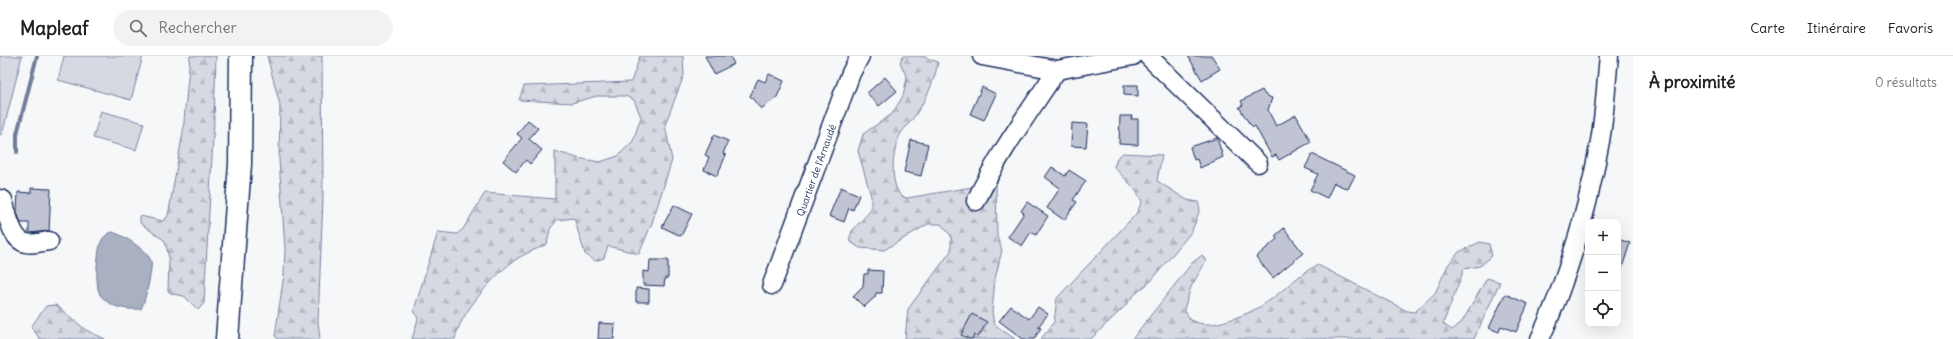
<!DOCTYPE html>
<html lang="fr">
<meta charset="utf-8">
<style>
body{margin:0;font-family:Delius,sans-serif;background:#f2f2f2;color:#202124}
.controls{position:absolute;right:12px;bottom:12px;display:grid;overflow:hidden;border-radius:8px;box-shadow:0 4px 16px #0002}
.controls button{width:36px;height:36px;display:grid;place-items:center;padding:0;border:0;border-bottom:1px solid #e0e0e0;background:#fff;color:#202124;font:20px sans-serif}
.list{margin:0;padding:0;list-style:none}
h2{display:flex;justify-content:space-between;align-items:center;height:52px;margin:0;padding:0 16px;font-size:17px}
h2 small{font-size:13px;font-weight:400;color:#757577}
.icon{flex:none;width:22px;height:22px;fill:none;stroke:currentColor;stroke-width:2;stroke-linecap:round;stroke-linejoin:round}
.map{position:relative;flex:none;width:1633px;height:283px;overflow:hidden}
header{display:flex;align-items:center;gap:24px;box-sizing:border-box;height:56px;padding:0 20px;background:#fff;border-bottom:1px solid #e0e0e0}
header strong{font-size:19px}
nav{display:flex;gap:22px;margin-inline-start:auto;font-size:14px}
.search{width:280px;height:36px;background:#f2f2f2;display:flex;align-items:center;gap:10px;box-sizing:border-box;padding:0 14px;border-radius:22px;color:#757577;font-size:15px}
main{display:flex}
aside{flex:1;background:#fff}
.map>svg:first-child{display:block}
.forest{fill:url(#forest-firs);stroke:#7884a0}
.pitch{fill:#d6d9e2;stroke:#7884a0}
.water{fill:#a9b0c1;stroke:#707c99}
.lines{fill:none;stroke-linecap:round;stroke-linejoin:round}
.stream{stroke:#707c99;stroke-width:4}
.building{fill:#c0c4d3;stroke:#1b2f5e}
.minor-casing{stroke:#1b2f5e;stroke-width:21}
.highway-casing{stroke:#1b2f5e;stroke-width:25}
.minor{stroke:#fff;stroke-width:18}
.highway{stroke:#fff;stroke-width:22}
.labels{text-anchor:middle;stroke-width:4;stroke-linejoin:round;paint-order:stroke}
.street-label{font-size:10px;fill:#1b2f5e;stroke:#fff}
</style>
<header>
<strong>Mapleaf</strong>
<div class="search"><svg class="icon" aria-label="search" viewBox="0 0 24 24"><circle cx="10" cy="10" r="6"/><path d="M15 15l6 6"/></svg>Rechercher</div>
<nav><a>Carte</a><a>Itinéraire</a><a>Favoris</a></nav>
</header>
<main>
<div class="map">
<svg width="1633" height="283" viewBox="0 0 1633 283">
<defs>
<pattern id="forest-firs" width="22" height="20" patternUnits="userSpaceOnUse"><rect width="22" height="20" fill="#d6d9e2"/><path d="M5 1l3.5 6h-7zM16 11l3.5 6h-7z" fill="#b7bbc4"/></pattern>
</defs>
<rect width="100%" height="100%" fill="#f6f7f9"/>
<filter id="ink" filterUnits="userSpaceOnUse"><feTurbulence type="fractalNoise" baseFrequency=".025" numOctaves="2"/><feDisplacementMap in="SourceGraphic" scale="8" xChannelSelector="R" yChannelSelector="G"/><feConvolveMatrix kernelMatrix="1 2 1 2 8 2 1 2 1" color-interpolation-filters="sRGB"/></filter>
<g filter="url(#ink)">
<!-- forest -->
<g class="forest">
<path d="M190,0H216L214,64L204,247L198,254L184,240L173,238L168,235L169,202L165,185L140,167V160L163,165L168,160L183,76Z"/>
<path d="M267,0H322L323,142L318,266L320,283H278L275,280L284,218L285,193L279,103L280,49Z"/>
<path d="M640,0H683L684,19L665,69L672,104L652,167L639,198L608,190L604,202L595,205L585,198L574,162L557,164L550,173L547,188C535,194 521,199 511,207C492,222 459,259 455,283H412L418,263L414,254L438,176L457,178L463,173L485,137L555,143V95L577,102L600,106L618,100L633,85L641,61L634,44L625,40H597L572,47L519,44L524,30L631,26Z"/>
<path d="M903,0H922L938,6C934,27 926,44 914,61C909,68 900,76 898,84C892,100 890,127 901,140L907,142L996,127L997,180L1002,194L995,223L992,256L994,268L1015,283H905L908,253L951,195V180L941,168H928L884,194L860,192L849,185L852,175L871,154V140L858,95L863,78L892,58L903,40L907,22L900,6Z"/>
<path d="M1123,97L1162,99L1157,125L1187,144L1198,146L1200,153L1192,175L1151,225L1134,239L1125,250L1091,283H1041L1054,266L1057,242L1136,158L1142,145L1134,132L1114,111L1117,102Z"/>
<path d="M1480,186L1489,188L1492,200L1480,210L1464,213L1443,268L1452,274L1462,266L1487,222L1500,226L1474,283H1132L1192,207L1202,199L1206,205L1191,231L1184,253L1190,264C1204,270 1214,269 1229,264C1248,258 1262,251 1278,238C1292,227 1302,216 1318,209L1407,255L1415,256L1435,237L1448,209L1459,196Z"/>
<path d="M56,249L86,274L105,283H40L31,271L46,250Z"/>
</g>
<!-- pitch -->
<g class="pitch">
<path d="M0,0H22L2,79L0,78Z"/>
<path d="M64,0H143L131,44L58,24Z"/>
<path d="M101,55L144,67L136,94L93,82Z"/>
</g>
<!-- water -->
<path class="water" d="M112,176C122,178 148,195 151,205C153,212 145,246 141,253C126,254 111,252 101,240C94,232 97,197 101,186C103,181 107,178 112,176Z"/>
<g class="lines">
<!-- stream -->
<path class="stream" d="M17,96V78L37,0"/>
</g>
<!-- building -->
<g class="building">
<path d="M705,0H730L734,8L714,18Z"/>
<path d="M1188,0H1212L1220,13L1202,24Z"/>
<path d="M769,18L784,25L777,41L761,53L750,40L758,23L765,26Z"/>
<path d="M885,21L897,35L879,50L867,37Z"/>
<path d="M1124,29H1138V40L1124,39Z"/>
<path d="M982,31L996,38L984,64L970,58Z"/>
<path d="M1262,34L1265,39L1272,42L1268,54L1276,70L1296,59L1311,86L1279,104L1276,99L1272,101L1255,70L1253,71L1249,67L1239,51L1243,49L1241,45Z"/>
<path d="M1120,60H1132L1131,63H1138V89L1119,88Z"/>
<path d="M528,64L538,72L529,83L542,94L530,108L526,104L516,116L503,105L522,82L517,78Z"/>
<path d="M1072,67L1088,68L1086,91L1071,90Z"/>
<path d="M714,79L728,85L723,98L726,99L717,120L704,114L709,101L705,99Z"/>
<path d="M1217,82L1223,101L1200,112L1197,103L1194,104L1190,91Z"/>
<path d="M911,84L928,88L921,120L904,116Z"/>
<path d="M1312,98L1355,119L1348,133L1334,127L1327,142L1310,134L1318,118L1305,112Z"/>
<path d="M1052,111L1065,120L1069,114L1086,125L1073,144L1077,146L1064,164L1047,152L1060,132L1045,121Z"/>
<path d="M841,131L859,139L853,154L849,152L844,166L829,160Z"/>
<path d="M31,132L51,133L49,175L29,177V167H21L20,165L17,156L18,136L31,137Z"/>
<path d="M1027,146L1048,160L1036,179L1031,176L1022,190L1008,181L1024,157L1021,155Z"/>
<path d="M674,149L692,158L681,180L662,171Z"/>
<path d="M1284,172L1303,197L1273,222L1256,201L1277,183L1275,180Z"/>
<path d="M1618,183L1630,187L1620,218H1618Z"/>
<path d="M650,204H668V222H665L664,230L643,229V215L649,216Z"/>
<path d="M868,214L883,215L882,237H876L875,241L864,251L853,240L863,230L864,218H868Z"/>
<path d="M636,232L649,233V246H636Z"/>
<path d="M1505,238L1528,248L1516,276L1501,270L1499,276L1489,272Z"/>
<path d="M1011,250L1029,263L1038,251L1048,258L1038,271L1041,272L1034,283H1023L999,265Z"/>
<path d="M972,258L987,266L978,281L974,279L972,283H969L961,279Z"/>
<path d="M599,267L615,268L614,283H598Z"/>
</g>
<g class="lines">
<defs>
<g id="minor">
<path d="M982,0L1057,14L1133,0"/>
<path d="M1148,0L1258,107"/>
<path d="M0,143L3,144C7,156 11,184 26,187C33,189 42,186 49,185"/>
<path d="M976,145C998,98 1029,56 1057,14"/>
<path d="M772,229L851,17L860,0"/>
<path d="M1540,283C1569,219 1588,154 1600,85C1605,57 1606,28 1609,0"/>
</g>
<path id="highway" d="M227,283L240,108L241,0"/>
</defs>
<!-- minor casing -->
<use href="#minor" class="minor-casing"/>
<!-- highway casing -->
<use href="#highway" class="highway-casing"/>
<!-- minor -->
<use href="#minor" class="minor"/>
<!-- highway -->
<use href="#highway" class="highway"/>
</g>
</g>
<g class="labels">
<!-- street labels -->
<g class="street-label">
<text transform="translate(816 114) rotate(-70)" y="4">Quartier de l'Arnaudé</text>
</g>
</g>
</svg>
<div class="controls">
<button>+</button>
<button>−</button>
<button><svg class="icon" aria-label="locate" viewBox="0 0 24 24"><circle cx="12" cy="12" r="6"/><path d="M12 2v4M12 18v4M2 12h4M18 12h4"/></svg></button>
</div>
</div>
<aside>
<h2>À proximité<small>0 résultats</small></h2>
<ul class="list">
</ul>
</aside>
</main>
